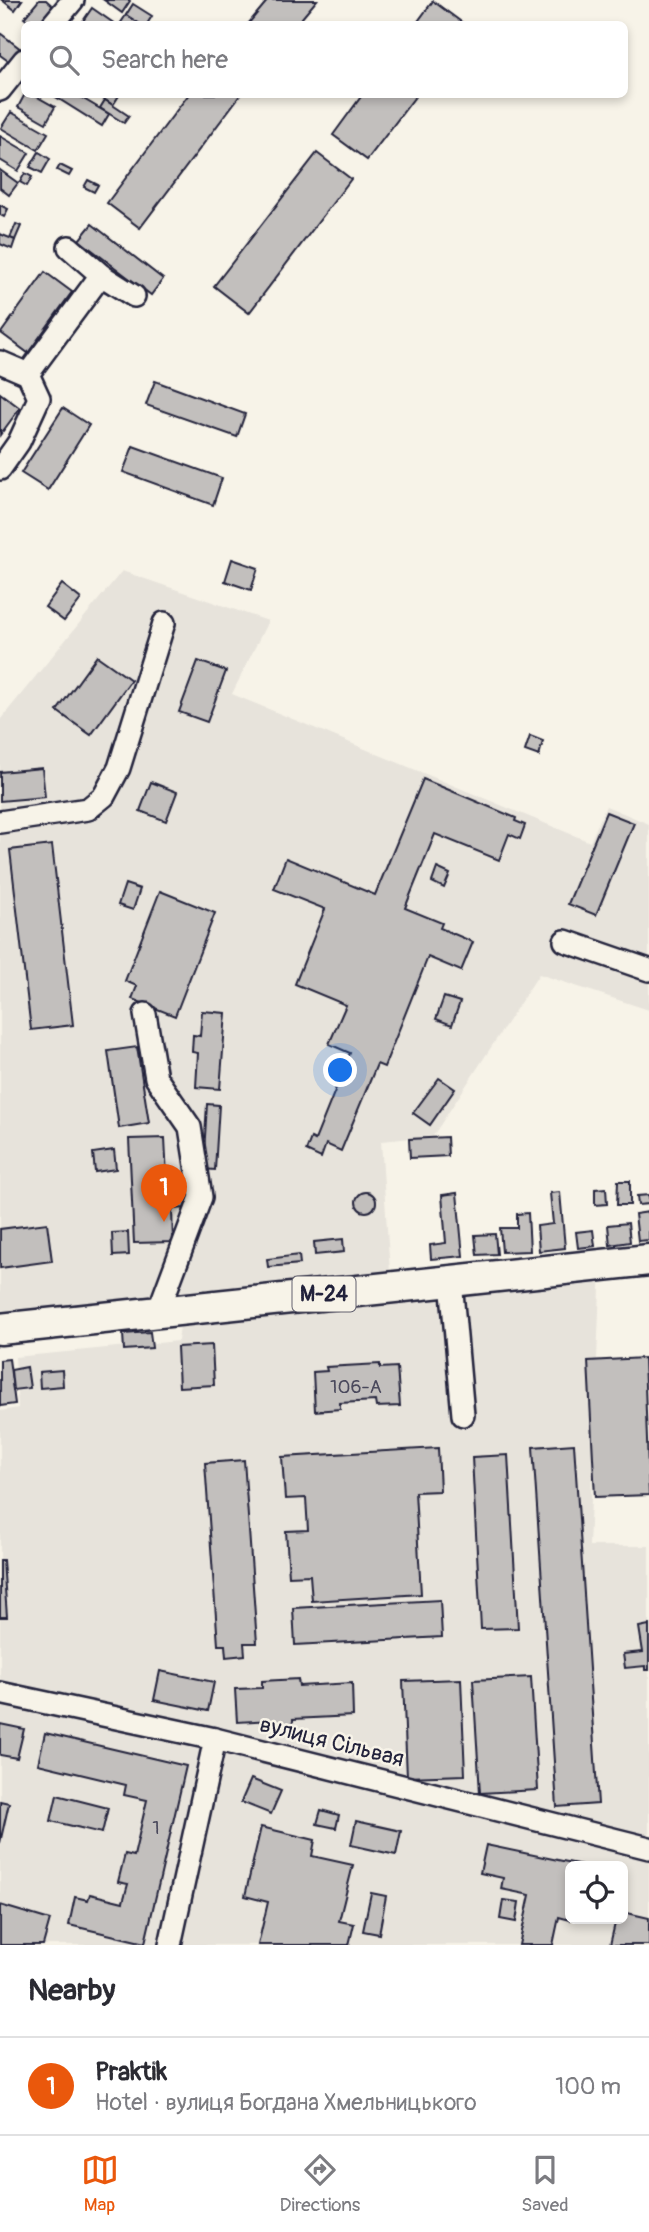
<!DOCTYPE html>
<meta charset="utf-8">
<style>
body{margin:0;font-family:Pangolin,sans-serif;background:#f2f2f3;color:#2b2b33}
.controls{position:absolute;right:21px;bottom:21px;display:grid;overflow:hidden;border-radius:10px;box-shadow:0 4px 10px #0003}
.controls button{width:63px;height:63px;display:grid;place-items:center;padding:0;border:0;border-bottom:2px solid #e1e1e2;background:#fff;color:#2b2b33;font:35px sans-serif}
.you{position:absolute;left:341px;top:1071px;width:24px;height:24px;margin:-18px;border:5px solid #fff;border-radius:50%;background:#1a73e8;box-shadow:0 0 0 10px #1a73e833}
.badge{display:grid;place-items:center;width:46px;height:46px;border-radius:50%;background:#ea580c;color:#fff;font-size:23px;font-weight:700}
.pin{position:absolute;translate:-50% -58px;filter:drop-shadow(0 2px 4px #0008)}
.pin::after{content:'';position:absolute;top:37px;width:24px;height:21px;background:inherit;clip-path:polygon(0 0,100% 0,50% 100%)}
.list{margin:0;padding:0;list-style:none}
h2{display:flex;justify-content:space-between;align-items:center;height:91px;margin:0;padding:0 28px;font-size:30px}
h2 small{font-size:23px;font-weight:400;color:#7c7c81}
.list li{display:grid;grid-template-columns:46px 1fr auto;gap:21px;align-items:center;box-sizing:border-box;height:98px;padding:0 28px;border-top:2px solid #e1e1e2}
.list b{display:block;font-size:26px;white-space:nowrap}
.list p{margin:0;font-size:23px;white-space:nowrap;color:#7c7c81}
.list em{font-size:23px;font-style:normal;color:#7c7c81}
.icon{flex:none;width:38px;height:38px;fill:none;stroke:currentColor;stroke-width:2;stroke-linecap:round;stroke-linejoin:round}
.map{position:relative;flex:none;width:649px;height:1945px;overflow:hidden}
.search{position:absolute;background:#fff;box-shadow:0 4px 10px #0003;left:21px;right:21px;top:21px;height:77px;display:flex;align-items:center;gap:18px;box-sizing:border-box;padding:0 24px;border-radius:10px;color:#7c7c81;font-size:26px}
.sheet{height:189px;background:#fff}
nav{display:flex;justify-content:space-around;align-items:center;box-sizing:border-box;height:98px;border-top:2px solid #e1e1e2;background:#fff;font-size:19px;color:#7c7c81}
nav a{display:grid;justify-items:center;gap:4px}
nav .on{color:#ea580c}
.map>svg:first-child{display:block}
.built{fill:#e7e3db;fill-rule:evenodd}
.building{fill:#c2bfbd;stroke:#22223b;stroke-width:2}
.lines{fill:none;stroke-linecap:round;stroke-linejoin:round}
.minor-casing{stroke:#22223b;stroke-width:26}
.highway-casing{stroke:#22223b;stroke-width:35}
.minor{stroke:#f7f3e8;stroke-width:21}
.highway{stroke:#f7f3e8;stroke-width:30}
.labels{text-anchor:middle;stroke-width:5;stroke-linejoin:round;paint-order:stroke}
.number-label{font-size:19px;fill:#4a495c}
.shield{fill:#f7f3e8;stroke:#62616f;stroke-width:2}
.shield-label{font-size:21px;font-weight:bold;fill:#22223b}
.street-label{font-size:23px;fill:#22223b;stroke:#f7f3e8}
</style>
<div class="map">
<svg width="649" height="1945" viewBox="0 0 649 1945">
<rect width="100%" height="100%" fill="#f7f3e8"/>
<filter id="ink" filterUnits="userSpaceOnUse"><feTurbulence type="fractalNoise" baseFrequency=".0143" numOctaves="2"/><feDisplacementMap in="SourceGraphic" scale="14" xChannelSelector="R" yChannelSelector="G"/><feConvolveMatrix kernelMatrix="1 2 1 2 8 2 1 2 1" color-interpolation-filters="sRGB"/></filter>
<g filter="url(#ink)">
<!-- built -->
<path class="built" d="M122,571L268,621L232,694L590,842L606,806L649,824V1010L539,974L433,1136L381,1141L391,1287L601,1265L589,1546H649V1945H0V1411L18,1408L15,1357L178,1341L182,1310L0,1329V720ZM570,1866H623V1919H570Z"/>
<!-- building -->
<g class="building">
<path d="M2,0H22L15,10Z"/>
<path d="M39,0H46L56,9L43,24H31L24,18Z"/>
<path d="M104,0H129L130,1L122,13Z"/>
<path d="M268,0H317L297,24H248Z"/>
<path d="M433,1L464,24H416Z"/>
<path d="M133,4L152,16L147,24H140L126,15Z"/>
<path d="M92,8L115,24H89L83,21Z"/>
<path d="M126,15L140,24H120Z"/>
<path d="M0,33L22,50L11,63L0,55Z"/>
<path d="M25,94H32L55,107L46,123L18,107Z"/>
<path d="M51,94H75L109,114L102,126Z"/>
<path d="M96,94H120L113,105Z"/>
<path d="M189,94H241L140,228L107,203Z"/>
<path d="M363,94H417L367,160L333,135Z"/>
<path d="M105,100L129,116L124,123L100,108Z"/>
<path d="M11,112L48,133L38,150L1,128Z"/>
<path d="M0,136L29,153L18,171L0,160Z"/>
<path d="M39,152L50,159L42,173L30,167Z"/>
<path d="M317,153L351,179L249,313L214,286Z"/>
<path d="M60,165L72,171L69,176L57,170Z"/>
<path d="M0,170L18,183L9,195L0,188Z"/>
<path d="M25,173L32,177L27,186L20,182Z"/>
<path d="M88,180L98,185L94,192L84,187Z"/>
<path d="M0,205L8,209L4,217L0,215Z"/>
<path d="M16,224L21,226L15,240L10,238Z"/>
<path d="M92,224L163,279L151,295L79,240Z"/>
<path d="M0,234L15,240L12,249L0,244Z"/>
<path d="M45,272L72,292L28,353L1,333Z"/>
<path d="M155,381L245,414L237,437L146,405Z"/>
<path d="M0,393L20,408L0,435Z"/>
<path d="M63,408L89,425L48,490L21,473Z"/>
<path d="M133,446L222,478L213,505L123,472Z"/>
<path d="M232,559L258,568L251,590L225,581Z"/>
<path d="M62,584L81,599L64,621L45,607Z"/>
<path d="M97,656L131,680L91,735L57,711Z"/>
<path d="M198,661L226,671L207,722L179,712Z"/>
<path d="M530,736L543,741L539,756L525,751Z"/>
<path d="M42,768L45,797L0,801V772Z"/>
<path d="M423,779L516,818L515,821L525,825L520,839L509,834L499,860L435,834L405,908L442,923L440,928L473,942L461,971L428,957L384,1067L377,1064L341,1151L326,1144L321,1158L306,1151L311,1138L315,1140L350,1053L329,1044L346,1005L295,984L325,909L274,889L286,858L375,895Z"/>
<path d="M151,782L177,792L166,821L140,811Z"/>
<path d="M606,812L634,823L596,915L568,904Z"/>
<path d="M52,845L73,1025L31,1030L10,850Z"/>
<path d="M437,868L450,874L444,888L432,882Z"/>
<path d="M125,884L140,889L133,910L118,905Z"/>
<path d="M160,891L215,913L175,1016L132,999L137,986L125,981Z"/>
<path d="M444,997L460,1002L452,1025L436,1019Z"/>
<path d="M202,1011L226,1013L220,1089L196,1087L198,1053L192,1052L193,1035L200,1036Z"/>
<path d="M137,1047L149,1123L119,1128L108,1051Z"/>
<path d="M439,1078L455,1089L430,1125L413,1113Z"/>
<path d="M207,1104L219,1105L215,1170L203,1169Z"/>
<path d="M447,1137L448,1156L410,1158L409,1139Z"/>
<path d="M165,1138L167,1178L186,1177L188,1208L172,1209L173,1242L134,1243L129,1139Z"/>
<path d="M114,1150L116,1169L95,1172L93,1153Z"/>
<path d="M618,1181H630V1205H617Z"/>
<path d="M606,1188L607,1204L595,1205V1189Z"/>
<path d="M560,1192L565,1248L539,1251L537,1226L553,1224L550,1193Z"/>
<circle cx="366" cy="1202" r="10"/>
<path d="M457,1193L463,1256L431,1259L430,1245L446,1243L442,1195Z"/>
<path d="M649,1195V1204L638,1205L637,1196Z"/>
<path d="M649,1212V1240L638,1241L635,1214Z"/>
<path d="M528,1213L530,1251L502,1252L500,1228H517V1214Z"/>
<path d="M47,1223L52,1261L0,1268V1229Z"/>
<path d="M628,1223L630,1242L610,1245L608,1225Z"/>
<path d="M593,1230L595,1246L578,1248L576,1232Z"/>
<path d="M128,1232L129,1255L113,1256L112,1233Z"/>
<path d="M495,1234L497,1254L477,1255L475,1235Z"/>
<path d="M343,1239L344,1252L315,1255L314,1242Z"/>
<path d="M299,1255L300,1264L268,1267L267,1259Z"/>
<path d="M150,1332L152,1348L124,1350L123,1334Z"/>
<path d="M212,1345L214,1385L179,1387L177,1347Z"/>
<path d="M644,1358L649,1495L595,1497L588,1361Z"/>
<path d="M9,1359L15,1404L0,1406V1360Z"/>
<path d="M380,1364V1368L397,1367L400,1406L376,1407L375,1401L340,1403V1409L315,1411L313,1372L327,1371L326,1367Z"/>
<path d="M27,1367L30,1388L13,1390L11,1370Z"/>
<path d="M62,1370L63,1386L40,1388L39,1372Z"/>
<path d="M574,1444L598,1804L557,1807L533,1447Z"/>
<path d="M438,1448L440,1491L415,1492L421,1594L312,1601L310,1575L289,1576L286,1531L308,1530L306,1498L285,1499L282,1457Z"/>
<path d="M508,1455L518,1628L481,1629L472,1457Z"/>
<path d="M244,1460L257,1643H244L245,1655L226,1657L225,1645H218L205,1463Z"/>
<path d="M0,1560H3L7,1617H0Z"/>
<path d="M440,1600L442,1637L295,1645L293,1608Z"/>
<path d="M649,1625V1670H645V1666L625,1668L623,1654L643,1652L639,1627Z"/>
<path d="M160,1671L214,1682L208,1711L154,1700Z"/>
<path d="M531,1677L538,1790L480,1793L473,1680Z"/>
<path d="M298,1679L299,1686L352,1683L353,1716L293,1719V1726L272,1727L271,1720L237,1722L235,1689L262,1688V1681Z"/>
<path d="M461,1679L465,1775L407,1777L403,1681Z"/>
<path d="M0,1724L24,1729L17,1758L0,1755Z"/>
<path d="M45,1733L186,1766L145,1943L69,1925L75,1897L88,1900L90,1894L123,1902L128,1884L118,1882L125,1854L134,1856L147,1800L124,1795L126,1785L38,1764Z"/>
<path d="M251,1779L281,1791L271,1814L241,1802Z"/>
<path d="M57,1795L108,1808L102,1833L51,1821Z"/>
<path d="M0,1801L9,1803L0,1843Z"/>
<path d="M321,1810L339,1815L336,1828L317,1824Z"/>
<path d="M356,1821L401,1831L396,1855L351,1845Z"/>
<path d="M261,1827L315,1840L312,1856L353,1865L339,1921L354,1924L349,1945H258L268,1902L245,1896Z"/>
<path d="M486,1845L582,1865L570,1866V1920L559,1917L553,1945H519L530,1895L501,1889L503,1878L480,1873Z"/>
<path d="M371,1893L386,1896L379,1934L363,1931Z"/>
<path d="M503,1900L519,1902L516,1922L500,1919Z"/>
<path d="M0,1905L50,1920L43,1945H0Z"/>
<path d="M623,1912L649,1918V1945H610L616,1919H623Z"/>
</g>
<g class="lines">
<defs>
<g id="minor">
<path d="M53,24L73,0"/>
<path d="M0,90L24,60"/>
<path d="M69,247L101,275"/>
<path d="M0,362L28,374L39,398L19,442L0,469"/>
<path d="M28,374L101,275L134,296"/>
<path d="M0,822L88,809L104,796L119,768L164,623"/>
<path d="M565,941L649,970"/>
<path d="M145,1014L156,1078L190,1127L201,1197L158,1312"/>
<path d="M451,1281L463,1415"/>
<path d="M0,1693L215,1739L649,1848"/>
<path d="M170,1945L215,1739"/>
</g>
<path id="highway" d="M0,1329L649,1260"/>
</defs>
<!-- minor casing -->
<use href="#minor" class="minor-casing"/>
<!-- highway casing -->
<use href="#highway" class="highway-casing"/>
<!-- minor -->
<use href="#minor" class="minor"/>
<!-- highway -->
<use href="#highway" class="highway"/>
</g>
</g>
<g class="labels">
<!-- number labels -->
<g class="number-label">
<text x="356" y="1393">106-А</text>
<text x="156" y="1834">1</text>
</g>
<!-- shield labels -->
<rect class="shield" x="292.5" y="1276.5" width="63" height="35" rx="5"/>
<g class="shield-label">
<text x="324" y="1301">М-24</text>
</g>
<!-- street labels -->
<g class="street-label">
<text transform="translate(332 1741) rotate(14)" y="8">вулиця Сільвая</text>
</g>
</g>
</svg>
<div class="controls">
<button><svg class="icon" aria-label="locate" viewBox="0 0 24 24"><circle cx="12" cy="12" r="6"/><path d="M12 2v4M12 18v4M2 12h4M18 12h4"/></svg></button>
</div>
<div class="you"></div>
<div class="pin badge" style="left:164px;top:1222px">1</div>
<div class="search"><svg class="icon" aria-label="search" viewBox="0 0 24 24"><circle cx="10" cy="10" r="6"/><path d="M15 15l6 6"/></svg>Search here</div>
</div>
<section class="sheet">
<h2>Nearby<small></small></h2>
<ul class="list">
<li><span class="badge">1</span><div><b>Praktik</b><p>Hotel · вулиця Богдана Хмельницького</p></div><em>100 m</em></li>
</ul>
</section>
<nav>
<a class="on"><svg class="icon" aria-label="map" viewBox="0 0 24 24"><path d="M3 6l6-2 6 2 6-2v14l-6 2-6-2-6 2zM9 4v14M15 6v14"/></svg>Map</a>
<a><svg class="icon" aria-label="directions" viewBox="0 0 24 24"><path d="M12 3l9 9-9 9-9-9zM9 14v-3h6M13 9l2 2-2 2"/></svg>Directions</a>
<a><svg class="icon" aria-label="saved" viewBox="0 0 24 24"><path d="M7 4h10v16l-5-4-5 4z"/></svg>Saved</a>
</nav>
